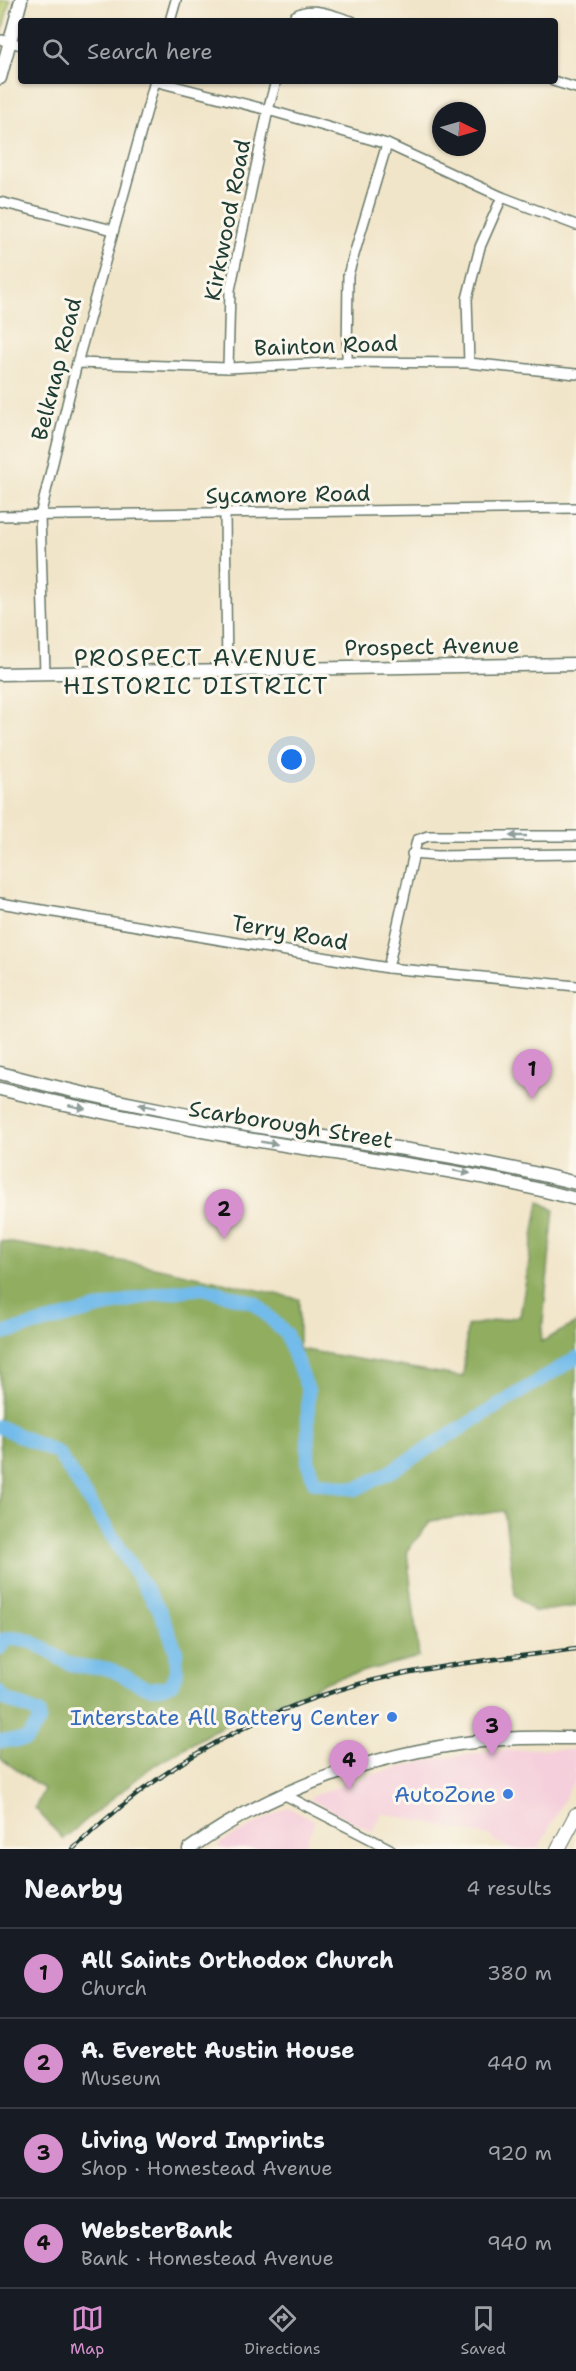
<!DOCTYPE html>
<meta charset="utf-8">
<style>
body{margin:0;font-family:"Shantell Sans",sans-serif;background:#242831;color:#f1f3f6}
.compass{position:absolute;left:432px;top:102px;width:54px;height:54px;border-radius:50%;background:#171b24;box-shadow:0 2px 4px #0004;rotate:95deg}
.you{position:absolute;left:292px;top:760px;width:21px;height:21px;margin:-15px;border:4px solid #fff;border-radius:50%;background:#1a73e8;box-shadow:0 0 0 9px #1a73e833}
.badge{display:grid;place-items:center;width:39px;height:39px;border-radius:50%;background:#d690ce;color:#111;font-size:20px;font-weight:700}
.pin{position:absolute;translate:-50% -50px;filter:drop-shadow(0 2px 3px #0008)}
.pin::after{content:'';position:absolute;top:32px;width:21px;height:18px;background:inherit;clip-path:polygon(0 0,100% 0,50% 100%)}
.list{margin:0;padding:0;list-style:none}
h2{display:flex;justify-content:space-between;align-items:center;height:78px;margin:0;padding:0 24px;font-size:26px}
h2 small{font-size:20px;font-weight:400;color:#9ea1a6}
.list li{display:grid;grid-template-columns:39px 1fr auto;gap:18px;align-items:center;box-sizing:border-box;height:90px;padding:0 24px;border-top:2px solid #363941}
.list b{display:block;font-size:22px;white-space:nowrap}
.list p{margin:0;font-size:20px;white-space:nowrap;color:#9ea1a6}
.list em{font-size:20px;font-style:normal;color:#9ea1a6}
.icon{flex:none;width:33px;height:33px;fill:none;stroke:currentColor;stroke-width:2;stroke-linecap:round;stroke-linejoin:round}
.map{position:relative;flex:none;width:576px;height:1849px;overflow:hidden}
.search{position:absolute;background:#171b24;box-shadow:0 2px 4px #0004;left:18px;right:18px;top:18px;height:66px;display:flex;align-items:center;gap:15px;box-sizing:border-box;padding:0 21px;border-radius:6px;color:#9ea1a6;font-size:22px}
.sheet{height:438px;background:#171b24}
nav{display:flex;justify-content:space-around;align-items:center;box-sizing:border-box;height:84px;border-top:2px solid #363941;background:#171b24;font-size:16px;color:#9ea1a6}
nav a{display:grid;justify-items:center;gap:3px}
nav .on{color:#d690ce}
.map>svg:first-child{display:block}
.built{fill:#f5cfdb}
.green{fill:#b6c96c;stroke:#6a8350;stroke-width:1.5}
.forest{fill:#90ad60;stroke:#58754a;stroke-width:1.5}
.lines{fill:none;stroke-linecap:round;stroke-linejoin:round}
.river{stroke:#72bbea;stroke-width:14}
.minor-casing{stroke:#687868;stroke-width:12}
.major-casing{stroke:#687868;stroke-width:15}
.highway-casing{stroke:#687868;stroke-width:16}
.minor{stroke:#fff;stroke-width:9}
.major{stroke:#fff;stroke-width:12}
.highway{stroke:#fff;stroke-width:14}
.rail-casing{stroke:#1f3d34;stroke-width:4.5}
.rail{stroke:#fbf7ec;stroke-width:2;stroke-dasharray:7;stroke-linecap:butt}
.oneway{fill:#8f9e9a}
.shop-dot{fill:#3f7fe0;stroke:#fbf7ec;stroke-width:2}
.labels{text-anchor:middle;stroke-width:6;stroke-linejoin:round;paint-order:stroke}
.street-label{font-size:22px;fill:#1f3d34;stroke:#fbf7ec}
.shop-label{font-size:22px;fill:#366cbe;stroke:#fbf7ec;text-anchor:end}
.neighbourhood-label{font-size:24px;letter-spacing:1.5px;fill:#1f3d34;stroke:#fbf7ec}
</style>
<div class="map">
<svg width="576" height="1849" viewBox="0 0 576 1849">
<rect width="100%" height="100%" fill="#fbf7ec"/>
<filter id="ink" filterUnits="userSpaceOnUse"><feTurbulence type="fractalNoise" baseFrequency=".0167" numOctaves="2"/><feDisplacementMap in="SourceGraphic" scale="12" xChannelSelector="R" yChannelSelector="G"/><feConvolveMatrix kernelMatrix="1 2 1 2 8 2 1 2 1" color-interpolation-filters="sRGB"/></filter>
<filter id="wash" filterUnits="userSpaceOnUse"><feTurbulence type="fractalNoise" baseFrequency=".008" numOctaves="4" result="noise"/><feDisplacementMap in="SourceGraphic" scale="24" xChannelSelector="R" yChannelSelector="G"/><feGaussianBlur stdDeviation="1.35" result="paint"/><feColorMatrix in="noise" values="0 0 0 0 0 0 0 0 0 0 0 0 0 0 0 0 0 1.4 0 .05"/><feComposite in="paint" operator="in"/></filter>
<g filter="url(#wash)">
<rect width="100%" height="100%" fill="#f1e5c9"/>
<!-- built -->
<g class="built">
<path d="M538,1749L576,1750V1777L538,1849H511L492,1839V1837L382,1813L373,1832L309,1799L315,1795L370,1775L434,1759L494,1751Z"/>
<path d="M288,1807L315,1821L302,1849H296L286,1844L283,1849H221L218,1847L220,1843Z"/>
</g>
<!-- green -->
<path class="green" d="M0,0H10L0,39Z"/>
<!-- forest -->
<path class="forest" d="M539,1201L554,1210L541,1342L576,1323V1606L535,1612L515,1595L504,1511L431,1521L407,1551L419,1657L334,1679L217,1729L150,1768L63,1839L35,1808L44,1789L0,1758V1241L145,1265L299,1299V1349L463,1377L467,1326L520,1316Z"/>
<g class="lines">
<!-- river -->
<g class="river">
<path d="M0,1334L154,1294L203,1288L255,1303L286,1334L308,1390V1462L314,1482L356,1489L386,1474L576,1358"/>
<path d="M0,1427L58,1453L159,1609L176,1650L177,1671L172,1684C145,1697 133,1677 109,1669C99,1666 87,1669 77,1666C51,1659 36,1633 5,1639L0,1648"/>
<path d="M0,1692L5,1699L39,1713V1722L26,1740L0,1741"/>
</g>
</g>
</g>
<g filter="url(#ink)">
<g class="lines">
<defs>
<g id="minor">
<path d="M170,21L176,0"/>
<path d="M293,21L295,16C312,5 333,16 352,21"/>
<path d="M2,40L21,45"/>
<path d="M154,81L268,110L387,144L502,197L576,225"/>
<path d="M553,81L576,88"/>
<path d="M0,202L113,230"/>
<path d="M347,362L348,275L387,144"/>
<path d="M77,363L228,368L347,362L469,363L576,374"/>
<path d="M469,363L467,299L480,247L502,197"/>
<path d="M228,368L230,290L268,110L276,81"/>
<path d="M225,514L227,671"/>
<path d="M0,516L576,508"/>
<path d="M45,673L40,516L77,363L155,81"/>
<path d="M412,854L437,856L576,854"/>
<path d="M0,903L388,968L576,986"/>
<path d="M388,968L417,840L428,836H576"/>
<path d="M285,1795L390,1849"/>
</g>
<g id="major">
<path d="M0,78L21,0"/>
<path d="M0,674L576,664"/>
<path d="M0,1073C57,1088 115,1101 173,1112C307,1138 443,1149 576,1183"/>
<path d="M0,1089C100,1114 201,1132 303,1148C395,1163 486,1174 576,1199"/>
<path d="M189,1849C280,1783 393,1748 503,1739C527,1737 552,1738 576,1738"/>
</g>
<path id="highway" d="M558,1849L576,1815"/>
</defs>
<!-- minor casing -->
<use href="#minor" class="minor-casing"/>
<!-- major casing -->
<use href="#major" class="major-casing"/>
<!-- highway casing -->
<use href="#highway" class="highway-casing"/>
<!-- minor -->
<use href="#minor" class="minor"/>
<!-- major -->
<use href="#major" class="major"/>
<!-- highway -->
<use href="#highway" class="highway"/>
<defs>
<path id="rail" d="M73,1849C162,1763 271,1702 392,1676C452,1663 515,1657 576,1649"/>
</defs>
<!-- rail casing -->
<use href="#rail" class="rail-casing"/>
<!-- rail -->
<use href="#rail" class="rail"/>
</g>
<!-- one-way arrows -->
<defs><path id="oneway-solid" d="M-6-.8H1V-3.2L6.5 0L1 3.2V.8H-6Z" transform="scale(1.5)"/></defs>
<g class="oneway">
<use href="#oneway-solid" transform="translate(518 836) rotate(180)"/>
<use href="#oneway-solid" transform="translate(147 1106) rotate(-168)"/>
<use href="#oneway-solid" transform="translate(77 1107) rotate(12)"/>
<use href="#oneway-solid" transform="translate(269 1143) rotate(9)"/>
<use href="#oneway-solid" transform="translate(462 1172) rotate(11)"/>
</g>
</g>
<!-- markers -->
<g class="shop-dot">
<circle cx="392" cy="1717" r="6"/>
<circle cx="508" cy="1794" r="6"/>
</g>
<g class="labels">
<!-- street labels -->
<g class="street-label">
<text transform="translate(227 220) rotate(-79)" y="8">Kirkwood Road</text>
<text transform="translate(326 345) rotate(-2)" y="8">Bainton Road</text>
<text transform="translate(56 369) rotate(-76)" y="8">Belknap Road</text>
<text transform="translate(288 494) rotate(-1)" y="8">Sycamore Road</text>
<text transform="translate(432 646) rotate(-1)" y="8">Prospect Avenue</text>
<text transform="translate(290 932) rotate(10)" y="8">Terry Road</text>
<text transform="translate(291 1124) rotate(9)" y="8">Scarborough Street</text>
</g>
<!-- shop labels -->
<g class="shop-label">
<text x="380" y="1725">Interstate All Battery Center</text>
<text x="496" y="1802">AutoZone</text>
</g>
<!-- neighbourhood labels -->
<g class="neighbourhood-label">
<text x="196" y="666">PROSPECT AVENUE<tspan x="196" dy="28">HISTORIC DISTRICT</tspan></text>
</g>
</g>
</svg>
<svg class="compass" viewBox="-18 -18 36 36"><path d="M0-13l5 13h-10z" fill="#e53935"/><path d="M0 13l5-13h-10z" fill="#9ea1a6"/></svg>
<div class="you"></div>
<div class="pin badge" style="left:532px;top:1099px">1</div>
<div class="pin badge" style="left:224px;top:1239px">2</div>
<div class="pin badge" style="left:492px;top:1756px">3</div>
<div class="pin badge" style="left:349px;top:1790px">4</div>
<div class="search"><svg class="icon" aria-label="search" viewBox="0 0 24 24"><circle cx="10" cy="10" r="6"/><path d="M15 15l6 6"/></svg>Search here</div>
</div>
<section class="sheet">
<h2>Nearby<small>4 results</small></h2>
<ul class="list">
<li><span class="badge">1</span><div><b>All Saints Orthodox Church</b><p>Church</p></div><em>380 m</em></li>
<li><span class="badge">2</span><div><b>A. Everett Austin House</b><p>Museum</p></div><em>440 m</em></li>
<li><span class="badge">3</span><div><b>Living Word Imprints</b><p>Shop · Homestead Avenue</p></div><em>920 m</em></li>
<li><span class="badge">4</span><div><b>WebsterBank</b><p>Bank · Homestead Avenue</p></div><em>940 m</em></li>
</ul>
</section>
<nav>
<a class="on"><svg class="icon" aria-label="map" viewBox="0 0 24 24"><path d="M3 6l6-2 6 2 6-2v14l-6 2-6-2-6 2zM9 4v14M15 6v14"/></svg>Map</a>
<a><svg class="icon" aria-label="directions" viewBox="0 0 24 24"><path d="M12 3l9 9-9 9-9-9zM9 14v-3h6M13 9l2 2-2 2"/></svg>Directions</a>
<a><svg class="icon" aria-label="saved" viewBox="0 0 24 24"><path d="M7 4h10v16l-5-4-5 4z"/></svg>Saved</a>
</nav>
